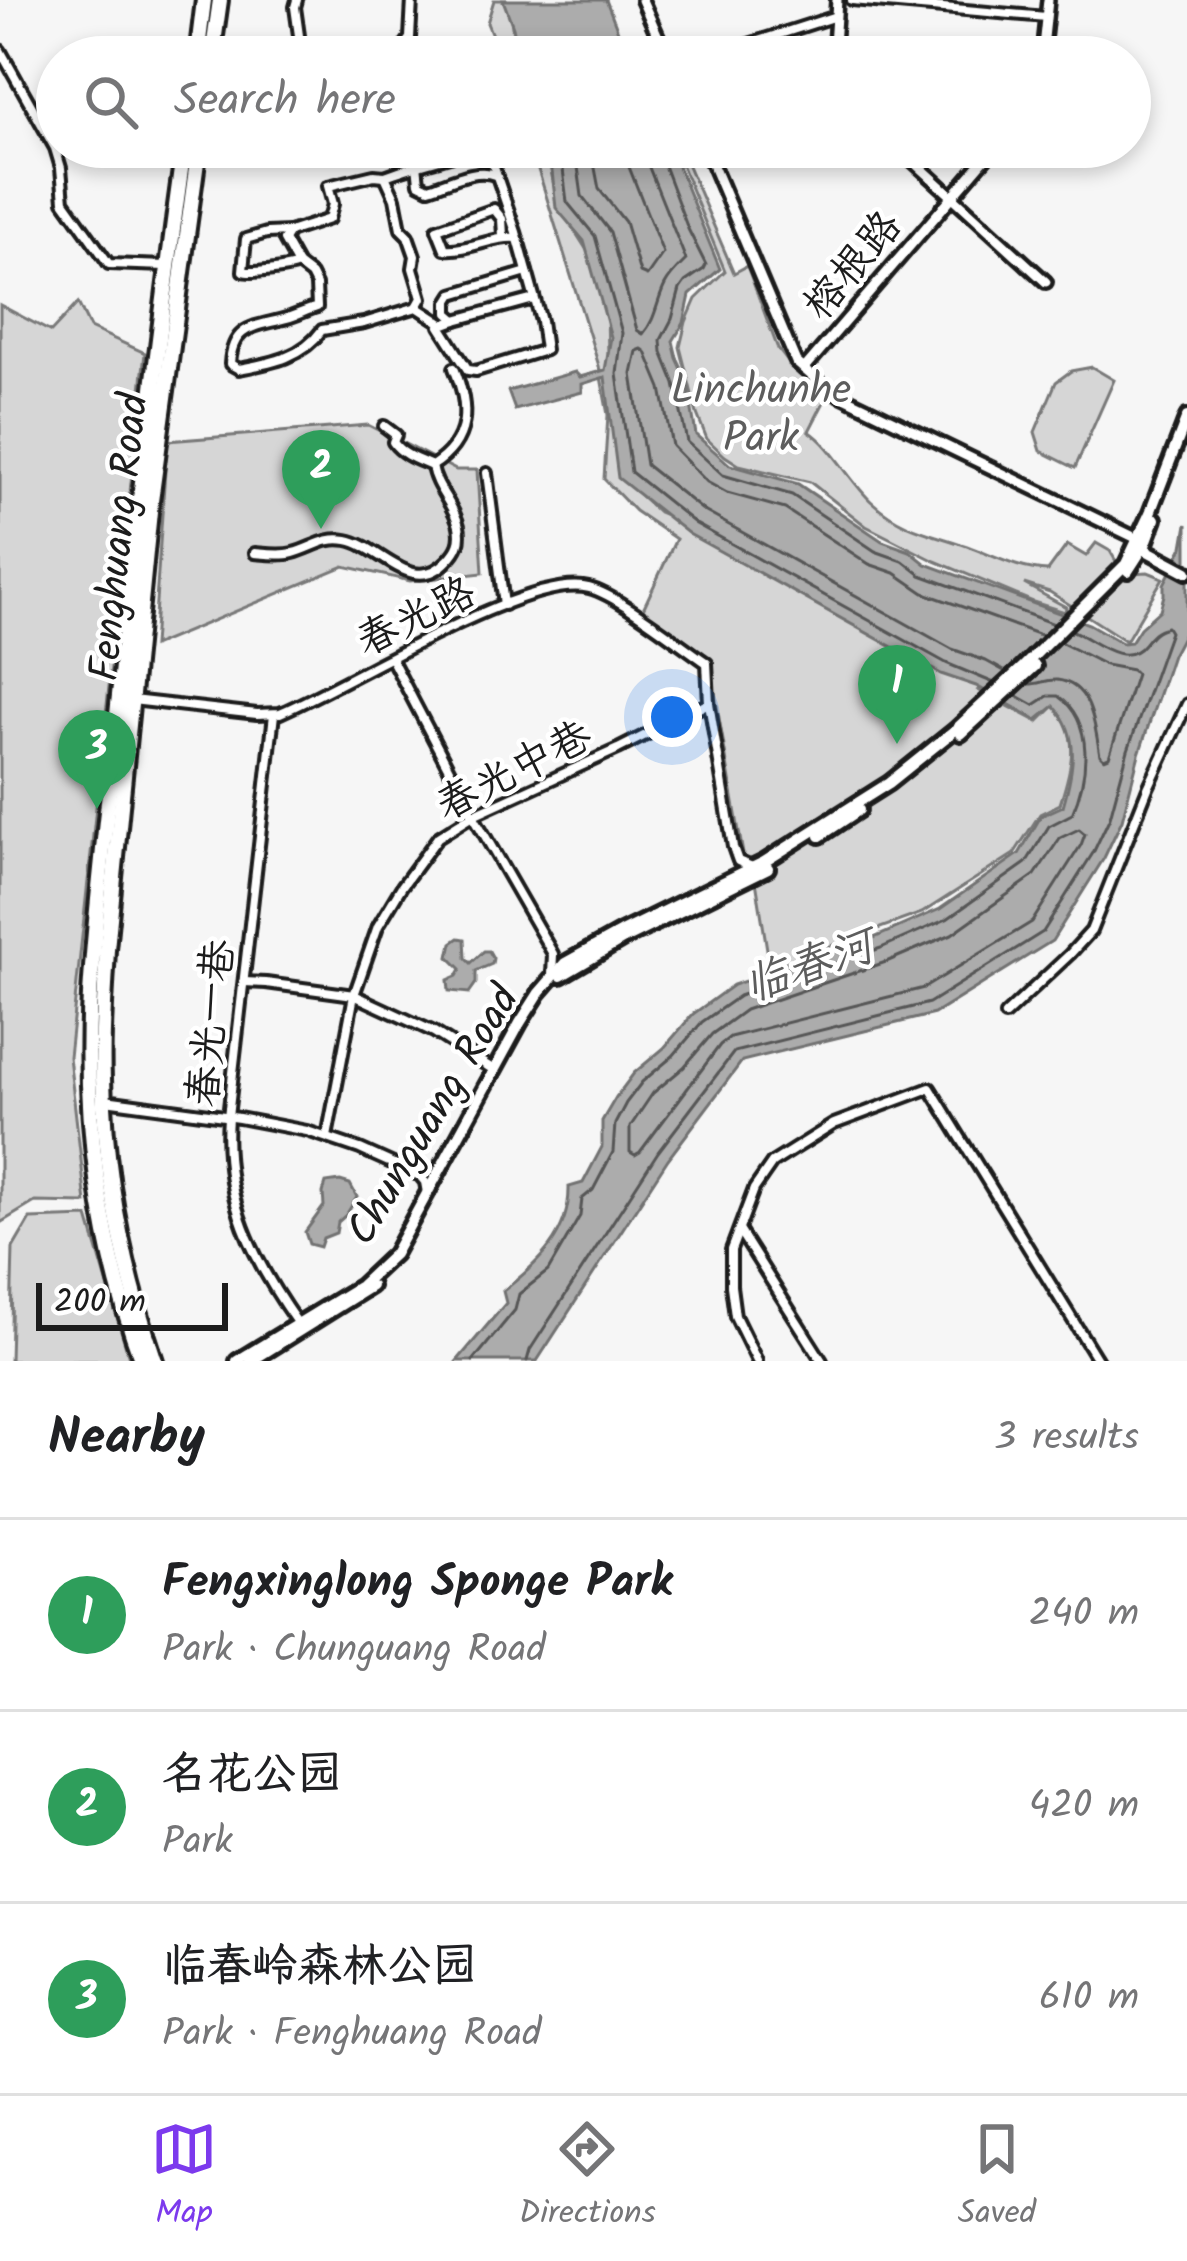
<!DOCTYPE html>
<meta charset="utf-8">
<style>
body{margin:0;font-family:Kalam,"LXGW WenKai TC",sans-serif;background:#f2f2f2;color:#202124}
.scale{position:absolute;left:36px;bottom:30px;width:192px;box-sizing:border-box;padding-left:12px;border:6px solid #1c1c1c;border-top:0;font-size:33px;line-height:42px;white-space:nowrap;color:#1c1c1c;-webkit-text-stroke:9px #fff;paint-order:stroke}
.you{position:absolute;left:672px;top:717px;width:42px;height:42px;margin:-30px;border:9px solid #fff;border-radius:50%;background:#1a73e8;box-shadow:0 0 0 18px #1a73e833}
.badge{display:grid;place-items:center;width:78px;height:78px;border-radius:50%;background:#7c3aed;color:#fff;font-size:39px;font-weight:700}
.pin{position:absolute;translate:-50% -99px;filter:drop-shadow(0 3px 6px #0008)}
.pin::after{content:'';position:absolute;top:63px;width:42px;height:36px;background:inherit;clip-path:polygon(0 0,100% 0,50% 100%)}
.list{margin:0;padding:0;list-style:none}
h2{display:flex;justify-content:space-between;align-items:center;height:156px;margin:0;padding:0 48px;font-size:51px}
h2 small{font-size:39px;font-weight:400;color:#757577}
.list li{display:grid;grid-template-columns:78px 1fr auto;gap:36px;align-items:center;box-sizing:border-box;height:192px;padding:0 48px;border-top:3px solid #e0e0e0}
.list b{display:block;font-size:45px;white-space:nowrap}
.list p{margin:0;font-size:39px;white-space:nowrap;color:#757577}
.list em{font-size:39px;font-style:normal;color:#757577}
.icon{flex:none;width:66px;height:66px;fill:none;stroke:currentColor;stroke-width:2;stroke-linecap:round;stroke-linejoin:round}
.map{position:relative;flex:none;width:1187px;height:1361px;overflow:hidden}
.search{position:absolute;background:#fff;box-shadow:0 6px 18px #0003;left:36px;right:36px;top:36px;height:132px;display:flex;align-items:center;gap:30px;box-sizing:border-box;padding:0 42px;border-radius:66px;color:#757577;font-size:45px}
.sheet{height:732px;background:#fff}
nav{display:flex;justify-content:space-around;align-items:center;box-sizing:border-box;height:168px;border-top:3px solid #e0e0e0;background:#fff;font-size:33px;color:#757577}
nav a{display:grid;justify-items:center;gap:6px}
nav .on{color:#7c3aed}
.map>svg:first-child{display:block}
.green{fill:#d6d6d6;stroke:#797979;stroke-width:3}
.water{fill:#acacac;stroke:#727272;stroke-width:3}
.lines{fill:none;stroke-linecap:round;stroke-linejoin:round}
.shore{stroke:#565656;stroke-width:3}
.minor-casing{stroke:#1c1c1c;stroke-width:16}
.tertiary-casing{stroke:#1c1c1c;stroke-width:18}
.secondary-casing{stroke:#1c1c1c;stroke-width:20}
.trunk-casing{stroke:#1c1c1c;stroke-width:22}
.minor{stroke:#fff;stroke-width:8}
.tertiary{stroke:#fff;stroke-width:9}
.secondary{stroke:#fff;stroke-width:10}
.trunk{stroke:#fff;stroke-width:14}
.labels{text-anchor:middle;stroke-width:9;stroke-linejoin:round;paint-order:stroke}
.street-label{font-size:42px;fill:#1c1c1c;stroke:#fff}
.park-label{font-size:42px;fill:#5d5d5d;stroke:#fff}
.water-label{font-size:45px;font-style:italic;fill:#5d5d5d;stroke:#fff}
</style>
<div class="map">
<svg width="1187" height="1361" viewBox="0 0 1187 1361">
<rect width="100%" height="100%" fill="#f6f6f6"/>
<filter id="ink" filterUnits="userSpaceOnUse"><feTurbulence type="fractalNoise" baseFrequency=".00833" numOctaves="2"/><feDisplacementMap in="SourceGraphic" scale="24" xChannelSelector="R" yChannelSelector="G"/><feConvolveMatrix kernelMatrix="1 2 1 2 8 2 1 2 1" color-interpolation-filters="sRGB"/></filter>
<g filter="url(#ink)">
<!-- green -->
<g class="green">
<path d="M494,0H507C514,19 510,38 518,57H501L487,23Z"/>
<path d="M531,147H546L558,205L590,255L607,312L608,356L620,476L658,512L1012,659L978,690L1038,722L1054,706C1082,734 1071,770 1060,804L1040,814L1014,854L922,913L770,968L756,881L743,854L709,661L642,611L676,539L635,511L604,479L608,415L599,366Z"/>
<path d="M674,147H680L734,273L747,266L778,349L794,370L826,398L809,431C832,446 850,482 872,502C903,530 931,533 967,546C994,556 1019,570 1048,571L1067,545L1086,556L1096,543L1110,551L1126,578L1131,573L1148,572L1163,578L1126,641L1050,592L1024,584L1066,607L1065,612L1033,602L935,561L866,526L810,482L739,465L725,456L707,439L697,414L680,347L686,322L696,299L725,271Z"/>
<path d="M78,303L90,328L145,353L69,1057L86,1203L35,1202L0,1223V305L51,332Z"/>
<path d="M1092,367L1114,380L1075,468L1041,451L1035,432L1056,382L1071,371Z"/>
<path d="M368,425L456,470H477L483,573L410,581L344,566L153,646L167,441Z"/>
<path d="M88,1217L130,1361H10L13,1248L30,1219Z"/>
</g>
<!-- water -->
<g class="water">
<path d="M503,0H606L628,57H519L513,27Z"/>
<path d="M543,147H670L720,269L690,295L684,323L673,341L677,358L687,380L696,435L730,465L798,484L882,541L910,551L926,564L1089,624L1122,643L1131,642L1140,628L1160,610L1164,595V584L1183,547L1187,524V627L1172,655L1139,754L1122,820L1104,858L1052,941L934,1014L742,1061L668,1159L537,1361H457L506,1303L503,1291C538,1264 570,1234 569,1187L583,1183L602,1147V1121L616,1097L634,1073L664,1048L693,1014L733,985L876,937L940,909L1019,854L1041,816L1063,806C1073,771 1081,736 1054,706L1037,720L976,686L941,674L689,534L618,478L605,377L582,384V392L515,410L508,391L575,372L580,377L605,370L611,337L584,241L556,208L552,171Z"/>
<path d="M459,938L465,939L466,958L471,963L484,951H489L493,958L492,964L476,971V983L469,993L449,991L448,980L457,976L461,969L449,957L452,943Z"/>
<path d="M340,1181L350,1184L357,1197L346,1215L338,1222L336,1233L323,1238L320,1247L309,1244L305,1232L324,1206L323,1193L326,1183Z"/>
</g>
<g class="lines">
<!-- shore -->
<g class="shore">
<path d="M556,147L563,169L567,202L595,236L622,333L617,374L631,472L696,524L946,663L994,683"/>
<path d="M572,147L578,167L582,196L610,232L637,330L643,334C656,319 656,303 665,285C670,275 679,267 686,260L646,160L644,147"/>
<path d="M591,147L599,189L625,222L640,273L647,276L663,253L629,167L626,147"/>
<path d="M659,147L660,155L688,229L706,265L704,269L685,282L680,289L672,319L661,340L662,352L675,384L687,442L723,475L792,495L875,551L903,561L921,575L1054,624"/>
<path d="M1006,672L986,661L952,649L704,511L646,465L632,374L637,351L642,349L646,352L661,388L672,446L707,482L727,493L785,509L869,564L895,573L924,593L1043,636"/>
<path d="M1027,684C1038,685 1046,679 1057,680C1093,684 1095,729 1100,755L1104,759L1109,757L1136,674L1132,670L1105,665L1060,642"/>
<path d="M1079,829L1085,834L1081,845L1032,922L924,988L730,1037L720,1045L640,1152L635,1155L630,1152V1127L653,1093L684,1067L712,1034L745,1010L886,962L952,934L1035,875L1060,838Z"/>
<path d="M473,1361L515,1310L519,1294L548,1271L580,1216L582,1199L593,1190L613,1152L615,1124L626,1103L642,1082L673,1056L702,1022L739,996L881,948L947,919L1026,863L1049,826L1072,814C1088,777 1095,722 1058,696H1048L1034,705L1016,695"/>
<path d="M527,1361L530,1350L658,1152L734,1052L929,1003L1043,932L1093,853L1110,817L1128,750L1170,632L1167,627C1155,630 1152,634 1144,644C1124,670 1093,639 1071,630"/>
</g>
<defs>
<g id="minor">
<path d="M297,0L295,7L302,57"/>
<path d="M852,0L1046,17"/>
<path d="M0,50L55,148L61,168L64,201L109,264L166,266"/>
<path d="M396,57L410,38L412,0"/>
<path d="M708,57L836,16"/>
<path d="M487,147L516,232L541,321L545,350L476,371L468,370L440,326L456,320L534,299"/>
<path d="M417,164L419,183L429,188C449,182 475,167 495,175"/>
<path d="M385,176L374,175L328,186L333,204L329,219L289,232L284,240L298,265L311,275L316,285L317,307C307,310 297,315 287,318C256,327 232,324 230,364L239,369C271,363 302,358 322,330L364,323L417,307"/>
<path d="M289,232L267,233L246,239L243,271C251,274 288,269 298,265"/>
<path d="M503,236L502,219L494,209L437,229L445,249C470,251 492,236 517,238"/>
<path d="M456,320L448,313V302L453,294L527,272"/>
<path d="M443,324L417,307L422,298L413,268L415,256L408,236L401,229L395,198L385,176C416,164 448,158 478,147"/>
<path d="M384,426L396,435L393,442C402,455 418,460 432,466C471,441 470,407 454,368"/>
<path d="M487,473L504,605"/>
<path d="M255,553C267,554 281,556 293,553C313,548 325,536 347,540C381,546 413,598 448,560C458,550 462,541 459,526C454,504 435,488 432,466"/>
<path d="M391,658L473,815L553,954L552,975"/>
<path d="M132,700L257,714L280,713C346,686 527,572 589,588C618,595 679,644 707,663L709,703L733,847L738,861L752,867"/>
<path d="M274,714L228,1117C222,1199 252,1259 298,1324"/>
<path d="M244,982L266,983L354,995L434,1032L494,1070"/>
<path d="M1005,1015L1070,954L1091,931L1148,788L1187,704"/>
<path d="M105,1100L239,1118L307,1131L360,1149L420,1176L425,1182L427,1193"/>
<path d="M327,1137L354,995L378,926L402,886L438,837L473,815L618,749L709,703"/>
<path d="M739,1230L822,1361"/>
<path d="M757,1361L735,1316L731,1286V1250L754,1189L772,1163L834,1124L930,1088L1098,1361"/>
</g>
<g id="tertiary">
<path d="M642,0L667,57"/>
<path d="M837,57L834,46L837,0"/>
<path d="M1042,57L1048,0"/>
<path d="M705,147L796,362L826,388L1138,539"/>
<path d="M898,147L1046,282"/>
<path d="M804,369L995,147"/>
</g>
<g id="secondary">
<path d="M1142,548L1187,572"/>
<path d="M1128,571L1146,543L1155,519"/>
<path d="M961,734L1035,666"/>
<path d="M820,836L859,810"/>
<path d="M561,976L624,939L768,868"/>
<path d="M237,1361L360,1286L394,1254L520,1023L539,993L565,963L621,932L764,862L889,783L955,730L1022,668L1126,564L1150,513L1187,417"/>
<path d="M251,1361L371,1286"/>
</g>
<g id="trunk">
<path d="M197,57L204,0"/>
<path d="M212,57L220,0"/>
<path d="M142,1361C99,1247 83,1117 90,995C96,901 108,808 117,715C136,525 158,336 184,147"/>
<path d="M155,1361C124,1271 105,1174 103,1079C101,1035 105,992 107,949L151,501L199,147"/>
</g>
</defs>
<!-- minor casing -->
<use href="#minor" class="minor-casing"/>
<!-- tertiary casing -->
<use href="#tertiary" class="tertiary-casing"/>
<!-- secondary casing -->
<use href="#secondary" class="secondary-casing"/>
<!-- trunk casing -->
<use href="#trunk" class="trunk-casing"/>
<!-- minor -->
<use href="#minor" class="minor"/>
<!-- tertiary -->
<use href="#tertiary" class="tertiary"/>
<!-- secondary -->
<use href="#secondary" class="secondary"/>
<!-- trunk -->
<use href="#trunk" class="trunk"/>
</g>
</g>
<g class="labels">
<!-- street labels -->
<g class="street-label">
<text transform="translate(851 264) rotate(-50)" y="15">榕根路</text>
<text transform="translate(117 537) rotate(-84)" y="15">Fenghuang Road</text>
<text transform="translate(415 615) rotate(-26)" y="15">春光路</text>
<text transform="translate(513 769) rotate(-27)" y="15">春光中巷</text>
<text transform="translate(209 1023) rotate(-84)" y="15">春光一巷</text>
<text transform="translate(431 1114) rotate(-59)" y="15">Chunguang Road</text>
</g>
<!-- park labels -->
<g class="park-label">
<text x="761" y="403">Linchunhe<tspan x="761" dy="48">Park</tspan></text>
</g>
<!-- water labels -->
<g class="water-label">
<text transform="translate(808 964) rotate(-19)" y="16">临春河</text>
</g>
</g>
</svg>
<div class="scale">200 m</div>
<div class="you"></div>
<div class="pin badge" style="left:897px;top:744px;background:#2e9e5b">1</div>
<div class="pin badge" style="left:321px;top:529px;background:#2e9e5b">2</div>
<div class="pin badge" style="left:97px;top:809px;background:#2e9e5b">3</div>
<div class="search"><svg class="icon" aria-label="search" viewBox="0 0 24 24"><circle cx="10" cy="10" r="6"/><path d="M15 15l6 6"/></svg>Search here</div>
</div>
<section class="sheet">
<h2>Nearby<small>3 results</small></h2>
<ul class="list">
<li><span class="badge" style="background:#2e9e5b">1</span><div><b>Fengxinglong Sponge Park</b><p>Park · Chunguang Road</p></div><em>240 m</em></li>
<li><span class="badge" style="background:#2e9e5b">2</span><div><b>名花公园</b><p>Park</p></div><em>420 m</em></li>
<li><span class="badge" style="background:#2e9e5b">3</span><div><b>临春岭森林公园</b><p>Park · Fenghuang Road</p></div><em>610 m</em></li>
</ul>
</section>
<nav>
<a class="on"><svg class="icon" aria-label="map" viewBox="0 0 24 24"><path d="M3 6l6-2 6 2 6-2v14l-6 2-6-2-6 2zM9 4v14M15 6v14"/></svg>Map</a>
<a><svg class="icon" aria-label="directions" viewBox="0 0 24 24"><path d="M12 3l9 9-9 9-9-9zM9 14v-3h6M13 9l2 2-2 2"/></svg>Directions</a>
<a><svg class="icon" aria-label="saved" viewBox="0 0 24 24"><path d="M7 4h10v16l-5-4-5 4z"/></svg>Saved</a>
</nav>
